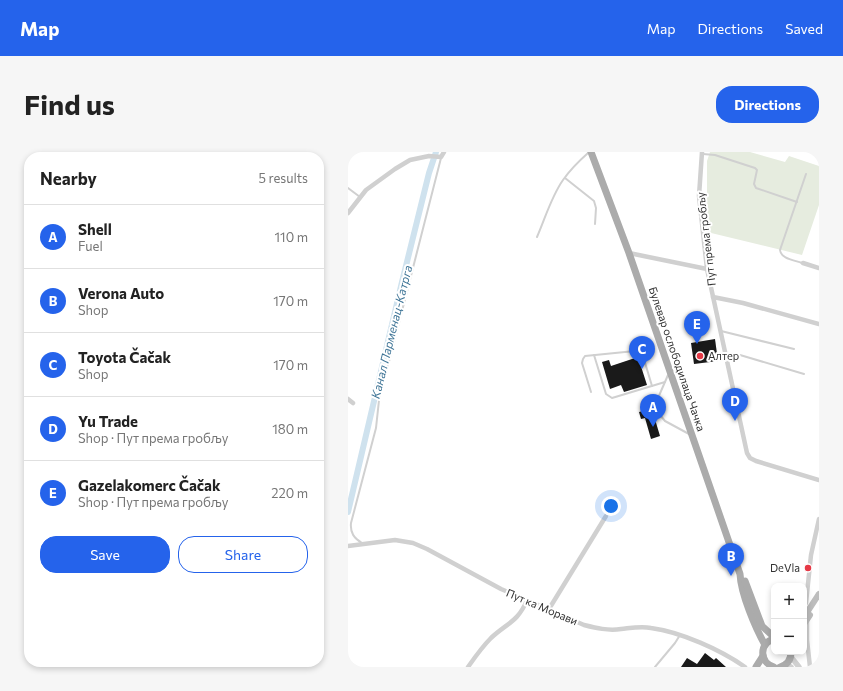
<!DOCTYPE html>
<meta charset="utf-8">
<style>
body{margin:0;font-family:Commissioner,sans-serif;background:#f6f6f6;color:#222}
.controls{position:absolute;right:12px;bottom:12px;display:grid;overflow:hidden;border-radius:8px;box-shadow:0 2px 6px #0003}
.controls button{width:36px;height:36px;display:grid;place-items:center;padding:0;border:0;border-bottom:1px solid #e0e0e0;background:#fff;color:#222;font:20px sans-serif}
.you{position:absolute;left:263px;top:354px;width:14px;height:14px;margin:-10px;border:3px solid #fff;border-radius:50%;background:#1a73e8;box-shadow:0 0 0 6px #1a73e833}
.badge{display:grid;place-items:center;width:26px;height:26px;border-radius:50%;background:#2563eb;color:#fff;font-size:13px;font-weight:700}
.pin{position:absolute;translate:-50% -33px;filter:drop-shadow(0 1px 2px #0008)}
.pin::after{content:'';position:absolute;top:21px;width:14px;height:12px;background:inherit;clip-path:polygon(0 0,100% 0,50% 100%)}
.list{margin:0;padding:0;list-style:none}
h2{display:flex;justify-content:space-between;align-items:center;height:52px;margin:0;padding:0 16px;font-size:17px}
h2 small{font-size:13px;font-weight:400;color:#767676}
.list li{display:grid;grid-template-columns:26px 1fr auto;gap:12px;align-items:center;box-sizing:border-box;height:64px;padding:0 16px;border-top:1px solid #e0e0e0}
.list b{display:block;font-size:15px;white-space:nowrap}
.list p{margin:0;font-size:13px;white-space:nowrap;color:#767676}
.list em{font-size:13px;font-style:normal;color:#767676}
.actions{display:flex;gap:8px;padding:12px 16px}
.actions a{flex:1;padding:9px 0;border:1px solid #2563eb;border-radius:16px;text-align:center;font-size:14px;color:#2563eb}
.actions .main{background:#2563eb;color:#fff}
.map{position:relative;flex:none;width:471px;height:515px;overflow:hidden;border-radius:16px}
header{display:flex;align-items:center;gap:24px;box-sizing:border-box;height:56px;padding:0 20px;background:#2563eb;color:#fff}
header strong{font-size:19px}
nav{display:flex;gap:22px;margin-inline-start:auto;font-size:14px}
.intro{display:flex;align-items:center;justify-content:space-between;box-sizing:border-box;height:96px;padding:0 24px}
h1{margin:0;font-size:28px}
.button{padding:10px 18px;border-radius:16px;background:#2563eb;color:#fff;font-size:14px;font-weight:700}
main{display:flex;gap:24px;padding:0 24px}
aside{flex:1;background:#fff;border-radius:16px;box-shadow:0 2px 6px #0003}
.map>svg:first-child{display:block}
.green{fill:#e6ecdf}
.lines{fill:none;stroke-linecap:round;stroke-linejoin:round}
.canal{stroke:#cfe2ee;stroke-width:6}
.building{fill:#1a1a1a}
.service{stroke:#d0d0d0;stroke-width:2}
.minor{stroke:#d0d0d0;stroke-width:4.5}
.tertiary{stroke:#d0d0d0;stroke-width:5.5}
.secondary{stroke:#bdbdbd;stroke-width:6}
.primary{stroke:#ababab;stroke-width:7}
.poi-dot{fill:#e63946;stroke:#fff;stroke-width:1.5}
.labels{text-anchor:middle;stroke-width:4;stroke-linejoin:round;paint-order:stroke}
.street-label{font-size:11px;fill:#333;stroke:#fff}
.poi-label{font-size:11px;fill:#333;stroke:#fff;text-anchor:start}
.water-label{font-size:12px;font-style:italic;fill:#3f7597;stroke:#fff}
</style>
<header>
<strong>Map</strong>
<nav><a>Map</a><a>Directions</a><a>Saved</a></nav>
</header>
<div class="intro"><h1>Find us</h1><a class="button">Directions</a></div>
<main>
<aside>
<h2>Nearby<small>5 results</small></h2>
<ul class="list">
<li><span class="badge">A</span><div><b>Shell</b><p>Fuel</p></div><em>110 m</em></li>
<li><span class="badge">B</span><div><b>Verona Auto</b><p>Shop</p></div><em>170 m</em></li>
<li><span class="badge">C</span><div><b>Toyota Čačak</b><p>Shop</p></div><em>170 m</em></li>
<li><span class="badge">D</span><div><b>Yu Trade</b><p>Shop · Пут према гробљу</p></div><em>180 m</em></li>
<li><span class="badge">E</span><div><b>Gazelakomerc Čačak</b><p>Shop · Пут према гробљу</p></div><em>220 m</em></li>
</ul>
<div class="actions"><a class="main">Save</a><a>Share</a></div>
</aside>
<div class="map">
<svg width="471" height="515" viewBox="0 0 471 515">
<rect width="100%" height="100%" fill="#fff"/>
<!-- green -->
<path class="green" d="M362,0H402L437,10L441,4L471,14V53L454,103L359,80V9Z"/>
<g class="lines">
<!-- canal -->
<path class="canal" d="M0,360L54,130L81,21L88,0"/>
</g>
<!-- building -->
<g class="building">
<path d="M367,187L370,209L346,212L343,191Z"/>
<path d="M290,205L299,233L276,240L273,233L262,237L254,210L261,208L263,214Z"/>
<path d="M309,255V263L306,264L312,284L303,287L297,266L293,267L291,260Z"/>
<path d="M357,501L366,508L368,506L378,515H333L339,506L349,512Z"/>
</g>
<g class="lines">
<!-- service -->
<g class="service">
<path d="M355,2L367,3L407,16L409,18L406,32L408,36L449,50"/>
<path d="M217,26L246,49L248,56L247,72"/>
<path d="M0,36L12,45"/>
<path d="M189,85C197,67 203,45 215,28C222,18 231,9 240,1"/>
<path d="M454,111C446,108 433,107 432,98L458,22"/>
<path d="M373,179L446,197"/>
<path d="M246,203L258,242L264,246L317,230"/>
<path d="M378,203H392L456,222"/>
<path d="M320,223L310,246L312,263L317,269L341,282"/>
<path d="M243,240L234,211L235,207L237,204L287,199L291,200L295,204L304,234"/>
<path d="M14,391C6,386 2,381 3,371L28,276L32,239L42,206L93,6"/>
<path d="M307,515L327,491L332,483"/>
</g>
<!-- minor -->
<g class="minor">
<path d="M354,0L351,44L359,117L399,301L402,306L408,309L471,328"/>
<path d="M0,61L18,38L47,17L62,8L81,4L93,5L96,0"/>
<path d="M281,101L359,117"/>
<path d="M455,111L471,116"/>
<path d="M365,145L395,151L471,172"/>
<path d="M0,247L5,251"/>
<path d="M0,394L47,388L65,391L79,397L153,437L236,473C248,476 260,479 273,477C283,476 293,474 303,476C333,480 373,498 397,515"/>
<path d="M458,451L463,403L471,367"/>
<path d="M201,457L258,364"/>
<path d="M459,469V488L462,515"/>
<path d="M120,515C127,505 135,494 143,486C159,471 170,470 179,448"/>
</g>
<!-- tertiary -->
<g class="tertiary">
<path d="M443,505L451,515"/>
<path d="M438,512L443,515"/>
</g>
<!-- secondary -->
<g class="secondary">
<path d="M456,465L471,442"/>
<path d="M456,472L462,463"/>
</g>
<!-- primary -->
<g class="primary">
<path d="M243,0L281,101L392,422C393,442 407,475 417,493"/>
<path d="M397,429L414,474L426,485"/>
<path d="M408,515L415,504"/>
<path d="M426,515C411,510 411,491 426,487"/>
<path d="M432,515C439,513 443,508 443,500"/>
</g>
</g>
<!-- markers -->
<g class="poi-dot">
<circle cx="352" cy="204" r="4"/>
<circle cx="460" cy="416" r="4"/>
</g>
<g class="labels">
<!-- street labels -->
<g class="street-label">
<text transform="translate(358 87) rotate(-97)" y="4">Пут према гробљу</text>
<text transform="translate(329 207) rotate(71)" y="4">Булевар ослободилаца Чачка</text>
<text transform="translate(194 455) rotate(23)" y="4">Пут ка Морави</text>
</g>
<!-- poi labels -->
<g class="poi-label">
<text x="360" y="208">Алтер</text>
<text x="452" y="420" text-anchor="end">DeVla</text>
</g>
<!-- water labels -->
<g class="water-label">
<text transform="translate(44 180) rotate(-76)" y="4">Канал Парменац-Катрга</text>
</g>
</g>
</svg>
<div class="controls">
<button>+</button>
<button>−</button>
</div>
<div class="you"></div>
<div class="pin badge" style="left:305px;top:275px">A</div>
<div class="pin badge" style="left:383px;top:424px">B</div>
<div class="pin badge" style="left:294px;top:217px">C</div>
<div class="pin badge" style="left:387px;top:269px">D</div>
<div class="pin badge" style="left:349px;top:192px">E</div>
</div>
</main>
